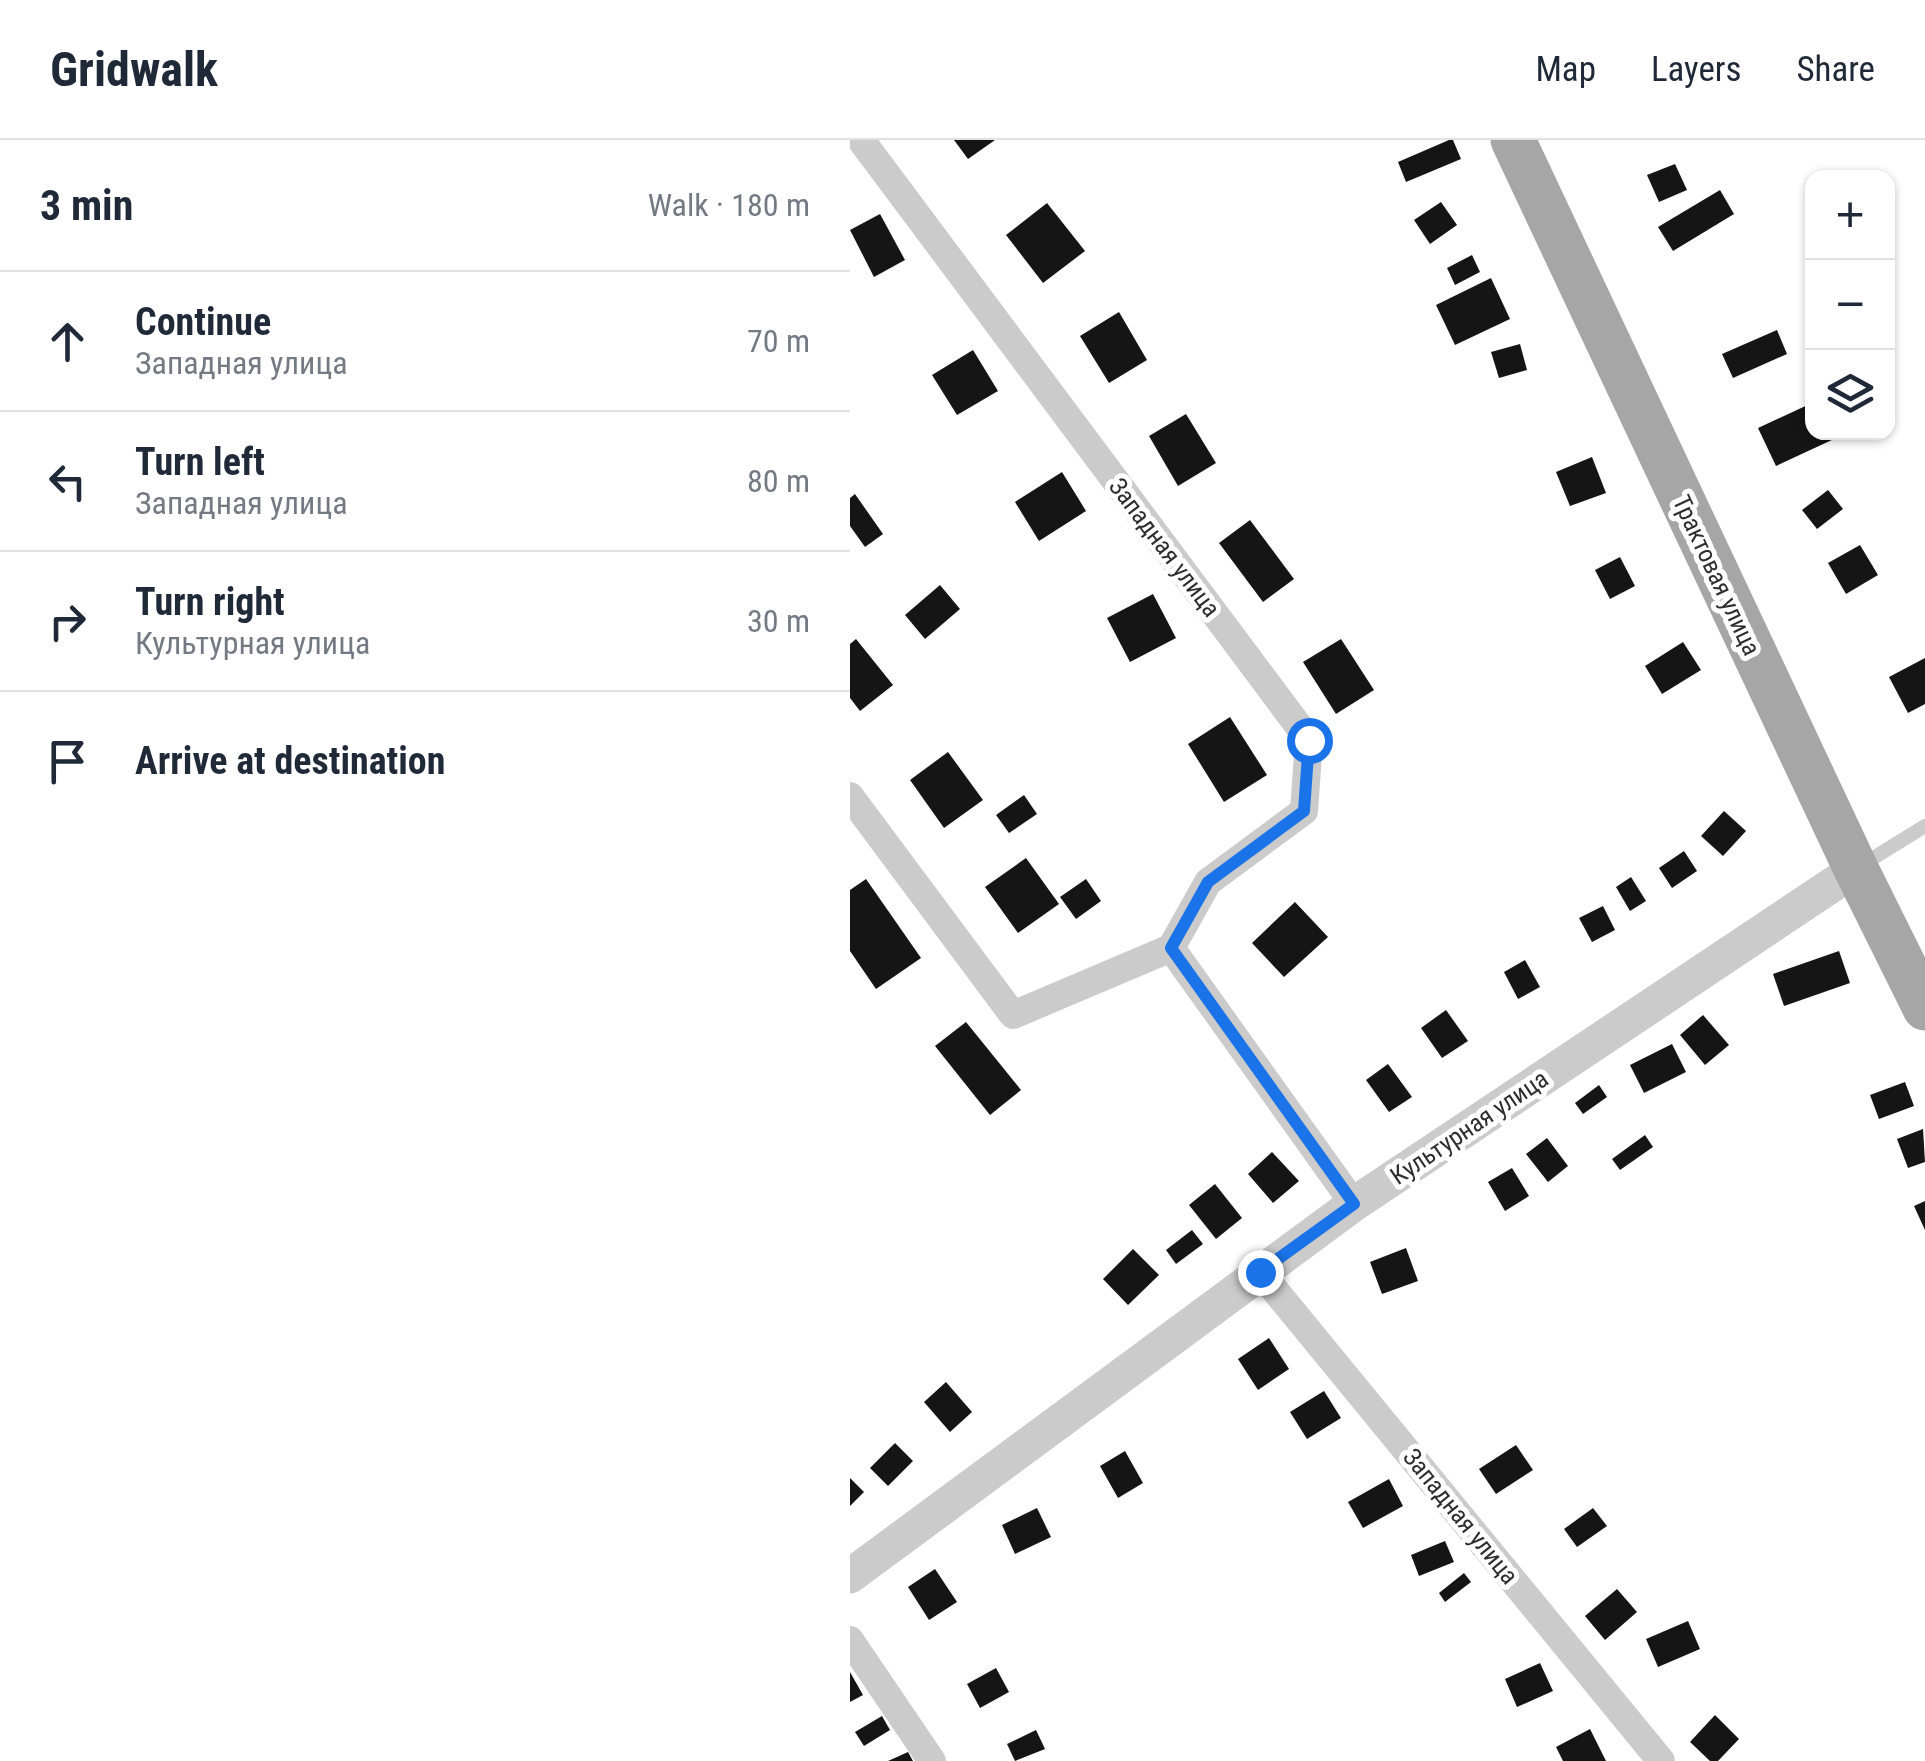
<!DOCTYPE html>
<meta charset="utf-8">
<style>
body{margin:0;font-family:"Roboto Condensed",sans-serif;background:#f6f6f7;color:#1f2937}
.controls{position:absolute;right:30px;top:30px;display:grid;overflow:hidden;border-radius:20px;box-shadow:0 2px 8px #0004}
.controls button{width:90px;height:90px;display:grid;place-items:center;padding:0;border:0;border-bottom:2px solid #e0e1e3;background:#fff;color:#1f2937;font:50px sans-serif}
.stop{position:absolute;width:30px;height:30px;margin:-22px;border:8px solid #1a73e8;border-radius:50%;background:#fff}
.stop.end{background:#1a73e8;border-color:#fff;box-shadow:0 2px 10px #0008}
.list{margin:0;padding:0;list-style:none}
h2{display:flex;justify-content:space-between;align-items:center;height:130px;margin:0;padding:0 40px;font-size:42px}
h2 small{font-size:32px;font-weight:400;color:#747a83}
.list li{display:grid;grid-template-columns:65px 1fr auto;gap:30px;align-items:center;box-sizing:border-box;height:140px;padding:0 40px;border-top:2px solid #e0e1e3}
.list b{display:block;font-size:38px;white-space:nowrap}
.list p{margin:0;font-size:32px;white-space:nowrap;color:#747a83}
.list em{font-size:32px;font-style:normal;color:#747a83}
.icon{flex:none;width:55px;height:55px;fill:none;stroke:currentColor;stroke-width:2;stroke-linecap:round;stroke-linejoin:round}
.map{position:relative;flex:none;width:1075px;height:1621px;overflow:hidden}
header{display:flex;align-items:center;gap:60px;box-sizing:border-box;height:140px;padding:0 50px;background:#fff;border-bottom:2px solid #e0e1e3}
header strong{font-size:48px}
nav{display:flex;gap:55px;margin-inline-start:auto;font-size:35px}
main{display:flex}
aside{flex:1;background:#fff}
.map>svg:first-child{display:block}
.building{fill:#151515}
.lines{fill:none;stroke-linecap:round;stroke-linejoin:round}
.service{stroke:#cbcbcb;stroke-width:14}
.minor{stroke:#cbcbcb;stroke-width:28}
.tertiary{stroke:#cbcbcb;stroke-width:35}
.primary{stroke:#a6a6a6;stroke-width:45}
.route{stroke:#1a73e8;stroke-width:12}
.labels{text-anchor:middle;stroke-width:10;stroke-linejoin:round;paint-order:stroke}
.street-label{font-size:25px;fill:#2e2e2e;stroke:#fff}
</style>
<header>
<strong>Gridwalk</strong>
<nav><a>Map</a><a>Layers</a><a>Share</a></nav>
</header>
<main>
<aside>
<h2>3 min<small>Walk · 180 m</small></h2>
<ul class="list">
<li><svg class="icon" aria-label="ahead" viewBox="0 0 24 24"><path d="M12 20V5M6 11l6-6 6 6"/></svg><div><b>Continue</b><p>Западная улица</p></div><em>70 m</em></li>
<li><svg class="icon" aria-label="left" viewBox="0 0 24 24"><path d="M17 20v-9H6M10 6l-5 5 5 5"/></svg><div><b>Turn left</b><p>Западная улица</p></div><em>80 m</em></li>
<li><svg class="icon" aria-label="right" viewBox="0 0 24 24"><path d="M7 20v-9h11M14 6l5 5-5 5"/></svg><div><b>Turn right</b><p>Культурная улица</p></div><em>30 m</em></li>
<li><svg class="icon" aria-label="arrive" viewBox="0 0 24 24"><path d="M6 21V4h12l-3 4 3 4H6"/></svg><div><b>Arrive at destination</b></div></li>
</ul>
</aside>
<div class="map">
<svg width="1075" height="1621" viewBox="0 0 1075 1621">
<rect width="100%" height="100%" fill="#fff"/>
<!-- building -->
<g class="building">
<path d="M104,0H145L118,19Z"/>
<path d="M599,0H603L611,19L556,42L548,22Z"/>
<path d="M825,24L837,50L809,62L797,35Z"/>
<path d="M870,50L884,74L823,111L808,87Z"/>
<path d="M591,62L607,85L580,104L564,80Z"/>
<path d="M197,63L235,111L193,143L156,95Z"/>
<path d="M30,74L55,120L24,137L0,90Z"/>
<path d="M622,115L630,132L605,145L597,128Z"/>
<path d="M641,138L660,179L605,205L586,165Z"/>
<path d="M269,172L297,220L259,243L230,196Z"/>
<path d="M927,190L937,214L883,238L872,214Z"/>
<path d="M670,204L677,230L649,238L641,212Z"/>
<path d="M123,210L148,251L107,275L82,235Z"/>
<path d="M962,263V292H981L984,299L926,326L908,288Z"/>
<path d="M336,274L366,323L328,346L299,296Z"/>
<path d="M742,317L756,353L720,366L706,332Z"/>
<path d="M212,332L236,371L189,401L165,362Z"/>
<path d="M978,350L993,369L967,389L952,370Z"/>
<path d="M5,354L33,394L15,407L0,386V358Z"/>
<path d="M400,380L444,439L413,462L369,403Z"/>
<path d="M1010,405L1028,435L996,454L978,423Z"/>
<path d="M770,417L785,446L760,459L745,430Z"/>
<path d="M90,445L110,469L75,499L55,475Z"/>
<path d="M303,454L326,498L280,522L257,478Z"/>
<path d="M6,499L43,545L10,571L0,558V504Z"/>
<path d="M491,499L524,550L486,574L453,522Z"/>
<path d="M833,502L851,530L812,554L795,526Z"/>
<path d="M1075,518V564L1058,573L1039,537Z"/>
<path d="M380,577L417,635L374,662L338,604Z"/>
<path d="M98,612L133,660L94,688L60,640Z"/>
<path d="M174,655L187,674L159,693L146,675Z"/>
<path d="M874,671L896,691L873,716L851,696Z"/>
<path d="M834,711L847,731L822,748L809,728Z"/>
<path d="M176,718L209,764L168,793L135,747Z"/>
<path d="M781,737L796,761L780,771L766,747Z"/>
<path d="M16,739L71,818L26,849L0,811V750Z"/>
<path d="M236,739L251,761L226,779L210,757Z"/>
<path d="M445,762L478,797L434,837L402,803Z"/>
<path d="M753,766L765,790L742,802L729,778Z"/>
<path d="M989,811L1000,843L934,866L923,834Z"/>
<path d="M675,820L690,847L668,859L654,832Z"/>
<path d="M596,870L618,901L592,918L571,888Z"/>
<path d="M853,875L879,905L855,925L830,895Z"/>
<path d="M116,882L171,950L140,975L85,906Z"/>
<path d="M822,904L836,932L794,953L780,925Z"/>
<path d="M538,924L562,957L539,972L516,940Z"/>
<path d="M1055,942L1064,966L1029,979L1020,955Z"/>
<path d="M749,945L757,957L733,974L725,963Z"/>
<path d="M1073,989L1075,1022L1058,1028L1047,999Z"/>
<path d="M795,995L803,1007L770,1030L762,1019Z"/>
<path d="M697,998L718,1026L698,1042L676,1014Z"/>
<path d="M422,1012L449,1041L423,1063L398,1034Z"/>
<path d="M662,1028L679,1056L655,1071L638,1042Z"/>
<path d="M365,1044L392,1078L366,1099L339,1065Z"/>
<path d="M1075,1061V1090L1064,1066Z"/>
<path d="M342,1090L353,1104L326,1124L316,1110Z"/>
<path d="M556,1108L568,1141L532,1154L520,1122Z"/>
<path d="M283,1109L309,1135L278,1165L253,1139Z"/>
<path d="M419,1198L439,1229L408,1250L388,1219Z"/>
<path d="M96,1242L122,1272L100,1292L74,1262Z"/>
<path d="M474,1251L491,1278L457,1299L440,1272Z"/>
<path d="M45,1303L63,1321L38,1346L20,1328Z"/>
<path d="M666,1305L683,1330L646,1354L629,1329Z"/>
<path d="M275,1311L293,1343L268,1358L250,1326Z"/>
<path d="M0,1338L14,1352L0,1366Z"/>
<path d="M539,1339L553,1366L513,1388L498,1362Z"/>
<path d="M187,1368L201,1397L165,1414L152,1385Z"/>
<path d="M743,1368L757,1386L727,1407L714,1389Z"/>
<path d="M595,1401L604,1422L569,1436L561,1415Z"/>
<path d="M85,1429L107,1462L79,1480L58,1447Z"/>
<path d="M614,1433L621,1442L595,1462L589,1453Z"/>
<path d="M767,1449L787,1472L755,1500L735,1476Z"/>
<path d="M838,1481L850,1509L808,1527L796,1499Z"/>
<path d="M690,1523L703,1551L667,1567L655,1539Z"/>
<path d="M146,1528L159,1552L130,1568L117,1544Z"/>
<path d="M0,1532L13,1555L0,1562Z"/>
<path d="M865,1575L889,1599L868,1621H860L840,1602Z"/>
<path d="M32,1576L40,1590L14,1606L5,1592Z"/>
<path d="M740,1589L756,1621H713L706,1607Z"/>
<path d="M186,1590L195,1609L165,1621L157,1604Z"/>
<path d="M58,1612L63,1621H38Z"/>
</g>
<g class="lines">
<!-- service -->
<path class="service" d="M1012,725L1075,686"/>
<!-- minor -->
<g class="minor">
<path d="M11,0L459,600L454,671L358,742L321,808"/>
<path d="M0,656L163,875L321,808L504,1064"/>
<path d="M410,1132L811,1621"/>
<path d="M0,1500L82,1621"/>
</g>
<!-- tertiary -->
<path class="tertiary" d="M0,1436L504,1064L1006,729"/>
<!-- primary -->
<path class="primary" d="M663,0L1006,729L1075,868"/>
</g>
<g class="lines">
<!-- route -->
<path class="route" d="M410,1132L504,1064L321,808L358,742L454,671L459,600"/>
</g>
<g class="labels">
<!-- street labels -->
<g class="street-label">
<text transform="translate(315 407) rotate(53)" y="9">Западная улица</text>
<text transform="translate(867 435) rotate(65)" y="9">Трактовая улица</text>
<text transform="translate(619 987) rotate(-34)" y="9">Культурная улица</text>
<text transform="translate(611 1376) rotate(51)" y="9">Западная улица</text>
</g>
</g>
</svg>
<div class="controls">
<button>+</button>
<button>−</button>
<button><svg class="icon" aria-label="layers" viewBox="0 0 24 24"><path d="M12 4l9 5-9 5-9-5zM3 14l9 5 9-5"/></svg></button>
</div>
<div class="stop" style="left:459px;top:600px"></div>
<div class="stop end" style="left:410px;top:1132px"></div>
</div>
</main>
